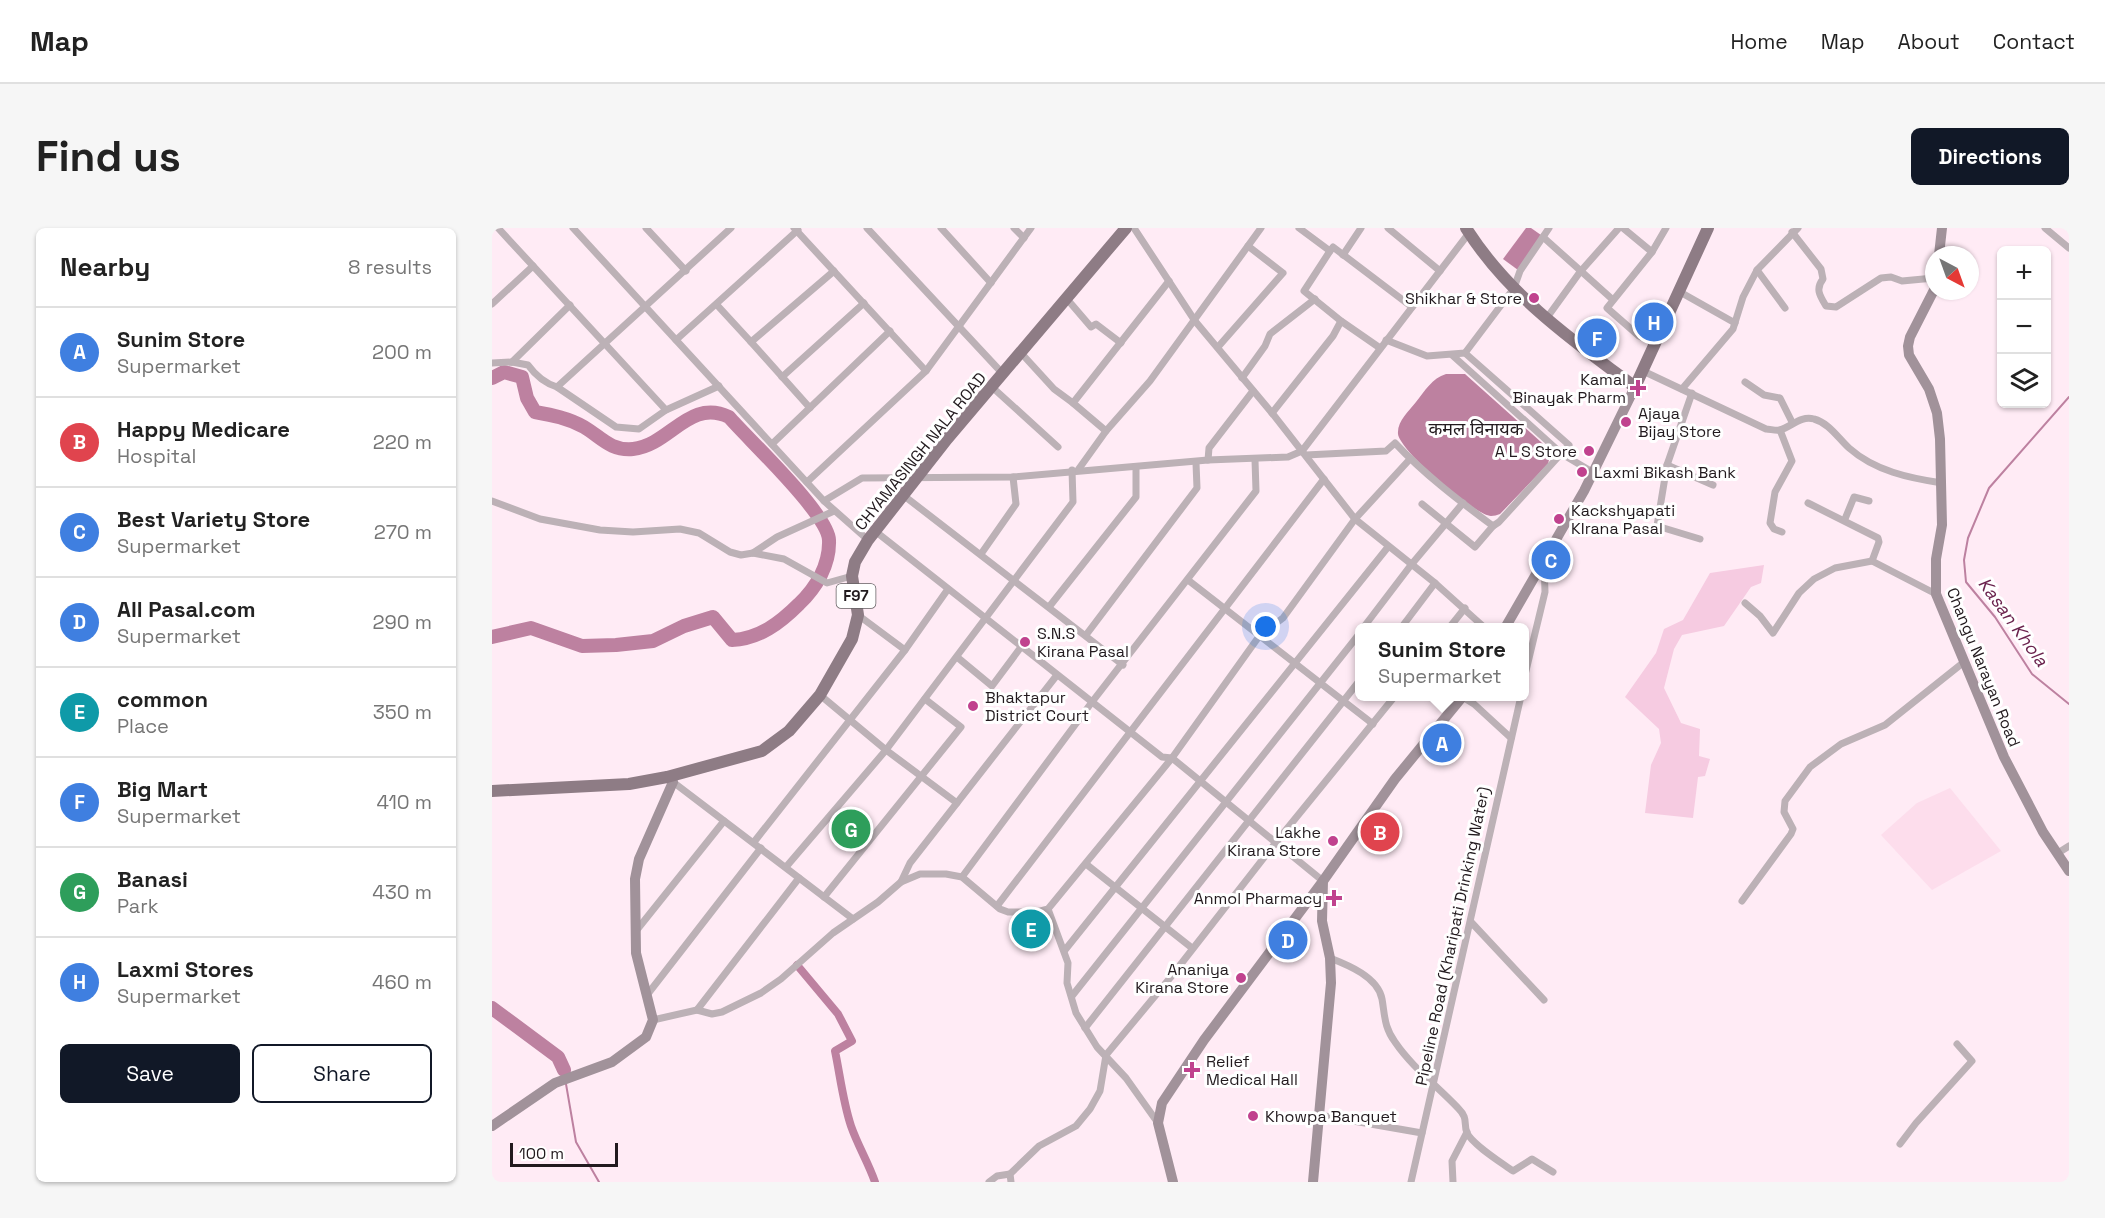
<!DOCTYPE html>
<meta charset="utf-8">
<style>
body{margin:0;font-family:"Space Grotesk","Noto Sans Devanagari",sans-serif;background:#f6f6f6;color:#222}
.controls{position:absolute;right:18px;top:18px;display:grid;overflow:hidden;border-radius:9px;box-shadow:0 2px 4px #0004}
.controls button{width:54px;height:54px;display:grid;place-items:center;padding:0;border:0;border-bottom:2px solid #e0e0e0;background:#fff;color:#222;font:30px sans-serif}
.compass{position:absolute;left:1433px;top:18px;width:54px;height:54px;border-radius:50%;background:#fff;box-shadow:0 2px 4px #0004;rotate:139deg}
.scale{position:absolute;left:18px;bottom:15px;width:108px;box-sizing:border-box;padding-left:6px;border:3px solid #221a1e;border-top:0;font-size:16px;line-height:21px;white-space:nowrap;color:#221a1e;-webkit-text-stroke:4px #fff;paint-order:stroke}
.you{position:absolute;left:774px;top:399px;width:21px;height:21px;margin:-15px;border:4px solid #fff;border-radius:50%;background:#1a73e8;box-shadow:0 0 0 9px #1a73e833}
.badge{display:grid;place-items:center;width:39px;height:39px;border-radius:50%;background:#111827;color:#fff;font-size:20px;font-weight:700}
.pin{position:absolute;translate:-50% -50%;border:3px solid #fff;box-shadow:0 2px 6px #0006}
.popup{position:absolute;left:863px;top:395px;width:174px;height:78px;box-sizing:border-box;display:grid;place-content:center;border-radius:9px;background:#fff;filter:drop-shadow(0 2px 4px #0005);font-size:20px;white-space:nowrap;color:#767676}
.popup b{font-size:22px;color:#222}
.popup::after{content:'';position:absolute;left:50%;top:100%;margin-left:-12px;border:12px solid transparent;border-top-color:#fff}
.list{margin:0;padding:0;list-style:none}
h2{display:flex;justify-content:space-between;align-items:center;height:78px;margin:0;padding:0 24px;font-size:26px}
h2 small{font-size:20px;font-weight:400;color:#767676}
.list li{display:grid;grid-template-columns:39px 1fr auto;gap:18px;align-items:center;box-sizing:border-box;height:90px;padding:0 24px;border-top:2px solid #e0e0e0}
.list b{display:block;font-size:22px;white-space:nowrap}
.list p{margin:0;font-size:20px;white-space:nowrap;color:#767676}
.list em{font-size:20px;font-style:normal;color:#767676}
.actions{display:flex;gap:12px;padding:18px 24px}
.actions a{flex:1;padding:14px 0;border:2px solid #111827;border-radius:9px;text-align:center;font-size:21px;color:#111827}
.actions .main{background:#111827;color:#fff}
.icon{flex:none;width:33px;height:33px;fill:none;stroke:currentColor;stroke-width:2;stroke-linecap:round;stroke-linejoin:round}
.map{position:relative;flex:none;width:1577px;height:954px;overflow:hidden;border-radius:9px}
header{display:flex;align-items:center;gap:36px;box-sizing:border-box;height:84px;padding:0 30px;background:#fff;border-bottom:2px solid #e0e0e0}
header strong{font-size:28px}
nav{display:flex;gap:33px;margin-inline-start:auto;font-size:21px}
.intro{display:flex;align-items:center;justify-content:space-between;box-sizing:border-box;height:144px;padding:0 36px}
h1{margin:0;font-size:42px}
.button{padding:15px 27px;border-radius:9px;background:#111827;color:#fff;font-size:21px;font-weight:700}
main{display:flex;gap:36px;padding:0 36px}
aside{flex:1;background:#fff;border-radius:9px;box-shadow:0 2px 4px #0004}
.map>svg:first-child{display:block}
.built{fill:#fdddec}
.green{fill:#f6cbe1}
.water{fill:#bd81a0}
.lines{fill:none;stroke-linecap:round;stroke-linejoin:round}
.stream{stroke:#bd81a0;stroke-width:2}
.canal{stroke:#bd81a0;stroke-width:8}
.river{stroke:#bd81a0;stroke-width:14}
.street{stroke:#bcb1b6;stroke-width:7}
.secondary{stroke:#a1929a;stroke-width:10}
.primary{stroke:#8e7c85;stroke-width:12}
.poi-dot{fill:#c0428e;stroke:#fff;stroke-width:2}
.labels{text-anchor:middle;stroke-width:6;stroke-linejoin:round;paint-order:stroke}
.shield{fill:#fff;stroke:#645f62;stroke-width:1.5}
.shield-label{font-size:15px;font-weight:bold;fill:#221a1e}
.poi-label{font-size:16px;fill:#221a1e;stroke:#fff;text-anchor:start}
.street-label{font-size:16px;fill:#221a1e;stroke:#fff}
.neighbourhood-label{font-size:18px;fill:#221a1e;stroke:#fff}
.water-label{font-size:18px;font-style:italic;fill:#6b234e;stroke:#fff}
</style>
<header>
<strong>Map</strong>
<nav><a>Home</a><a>Map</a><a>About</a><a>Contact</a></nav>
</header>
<div class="intro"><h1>Find us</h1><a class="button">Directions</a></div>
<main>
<aside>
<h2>Nearby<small>8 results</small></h2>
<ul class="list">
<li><span class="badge" style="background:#3f7fe0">A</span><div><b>Sunim Store</b><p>Supermarket</p></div><em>200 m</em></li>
<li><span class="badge" style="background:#e0444e">B</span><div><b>Happy Medicare</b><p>Hospital</p></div><em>220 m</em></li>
<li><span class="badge" style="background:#3f7fe0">C</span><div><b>Best Variety Store</b><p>Supermarket</p></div><em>270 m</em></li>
<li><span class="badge" style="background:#3f7fe0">D</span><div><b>All Pasal.com</b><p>Supermarket</p></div><em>290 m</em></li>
<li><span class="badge" style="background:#0f9aa8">E</span><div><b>common</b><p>Place</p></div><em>350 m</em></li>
<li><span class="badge" style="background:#3f7fe0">F</span><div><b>Big Mart</b><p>Supermarket</p></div><em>410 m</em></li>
<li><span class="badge" style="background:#2e9e5b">G</span><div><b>Banasi</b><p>Park</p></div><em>430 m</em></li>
<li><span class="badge" style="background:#3f7fe0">H</span><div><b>Laxmi Stores</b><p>Supermarket</p></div><em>460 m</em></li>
</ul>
<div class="actions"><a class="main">Save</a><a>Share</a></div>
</aside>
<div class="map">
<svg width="1577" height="954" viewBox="0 0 1577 954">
<rect width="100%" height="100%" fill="#ffebf5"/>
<!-- built -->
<path class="built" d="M1458,560L1509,623L1440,662L1389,607L1425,575Z"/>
<!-- green -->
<path class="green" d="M1272,337L1269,355L1259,359L1232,398L1190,407L1182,421L1172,460L1189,495L1208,501L1207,528L1218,531L1213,548L1206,549L1201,590L1153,585L1159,537L1169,515L1167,501L1133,469L1164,425L1172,401L1191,392L1218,345Z"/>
<!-- water -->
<g class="water">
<path d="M1034,0H1039L1049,7L1026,42L1011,31Z"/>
<path d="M954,146H973L1059,223L1056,236L1008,286C1005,287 1002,288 999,288C982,287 908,223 906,206C905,193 917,183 924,174C933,163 940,150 954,146Z"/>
</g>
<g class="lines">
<!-- stream -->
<g class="stream">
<path d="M1577,169L1497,260L1476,310L1472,332L1474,354L1503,389L1540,446L1577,476"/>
<path d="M74,856L84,914L107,954"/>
</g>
<!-- canal -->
<path class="canal" d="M305,737L346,786L360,813L343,823C348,847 351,874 359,898C366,918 376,934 383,954"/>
<!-- river -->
<g class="river">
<path d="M0,150L12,144L30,149L35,170L43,184C60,187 76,190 92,199C109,209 118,223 141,221C178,217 197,170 237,189C257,212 336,286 337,312C338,337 324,360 307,376C288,395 267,411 240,412L221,389L192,398L161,413L124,417L90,418L39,400L0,409"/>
<path d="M0,780L66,829L72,842"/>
</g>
<!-- street -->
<g class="street">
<path d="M6,0L174,182"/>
<path d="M81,0L332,273L370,250L521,249L716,232L796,229L810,223L977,5"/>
<path d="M154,0L194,43"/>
<path d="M302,0L434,143"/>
<path d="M375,0L511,146"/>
<path d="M449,0L499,55"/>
<path d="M522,0L532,10"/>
<path d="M642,0L703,93L780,185L863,291L943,355L993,400"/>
<path d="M807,0L838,23L841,19L920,79"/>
<path d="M896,0L948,43"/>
<path d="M1131,0L1160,24"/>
<path d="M1553,0L1577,20"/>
<path d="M1300,4L1329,41L1331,51C1323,61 1328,68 1334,78L1344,79L1389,50L1399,49L1410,53L1442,50"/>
<path d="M1051,9L1120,71"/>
<path d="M838,23L812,63L849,93L888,120"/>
<path d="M851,27L869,0"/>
<path d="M1265,42L1293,80"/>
<path d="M1188,64L1243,95"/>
<path d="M575,71L599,99L604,96L629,115"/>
<path d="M0,76L41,38"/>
<path d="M225,77L259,114"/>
<path d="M1054,91L1088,44L1127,0"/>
<path d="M184,112L306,2"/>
<path d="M894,112L935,128L973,125L1022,60L1028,43L1057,0"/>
<path d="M1164,115L1147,108L1115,80L1160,24L1174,0"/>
<path d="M726,119L791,45L756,18"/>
<path d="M530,126L562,161L581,175"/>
<path d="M960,127L1070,226L1102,245"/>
<path d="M20,134L78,77"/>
<path d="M0,135L20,134L36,137C44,148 52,155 65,159L124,199L147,201L174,182L227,158"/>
<path d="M1151,143L1274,201C1278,201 1284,203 1288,202C1299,199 1309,187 1322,191C1337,195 1346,210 1357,220C1383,243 1417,250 1450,255"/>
<path d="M290,149L372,75"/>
<path d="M750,150L773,118L778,106L823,71"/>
<path d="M1253,154L1272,167L1288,170L1300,194"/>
<path d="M65,159L239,0"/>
<path d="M500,159L566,219"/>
<path d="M1190,161L1241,101L1251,69L1265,42L1306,0"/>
<path d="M1200,165L1175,237L1165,298L1208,311"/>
<path d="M318,180L259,114L342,43"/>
<path d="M780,185L841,108L849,93"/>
<path d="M1288,202L1300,233L1283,264L1278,295L1282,301L1290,304"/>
<path d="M614,203L581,175L677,53"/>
<path d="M280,216L398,103"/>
<path d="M814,227L894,223L903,215C932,246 966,272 1001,298L1007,294L1077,217L973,125"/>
<path d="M716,232L717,220L761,163"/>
<path d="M1175,237L1221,257"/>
<path d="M586,242L614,203L658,153L769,0"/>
<path d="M315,254L434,143L539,0"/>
<path d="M411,267L631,437"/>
<path d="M0,273L48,291L108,302L141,304L188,301L207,305L238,324L249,327L261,325L292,331L335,355L360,348"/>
<path d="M332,273L376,312"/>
<path d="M1316,275L1386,310L1387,314L1380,333"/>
<path d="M930,276L983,319L1001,298"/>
<path d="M1353,291L1362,269L1377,273"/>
<path d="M383,303L670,529L680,530L831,653"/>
<path d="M261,325L285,309L342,283"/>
<path d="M489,326L524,276L521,249"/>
<path d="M696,352L881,496"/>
<path d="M1253,375L1268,388L1281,405L1307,365L1322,351L1343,340L1380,333L1444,366"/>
<path d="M557,379L644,269V239"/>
<path d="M366,387L413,422"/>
<path d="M871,400L919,337L971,275"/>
<path d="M909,400L943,355"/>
<path d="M957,400L973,380"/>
<path d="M594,407L705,260L704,235"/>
<path d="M465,429L500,458L529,419"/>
<path d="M1032,451L1053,364L1052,334"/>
<path d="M328,467L394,522L465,575"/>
<path d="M969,468L982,476L1019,510"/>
<path d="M181,554L361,691"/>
<path d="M262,614L413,422L456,361"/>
<path d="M1566,625L1577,618"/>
<path d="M594,636L700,720"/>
<path d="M294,639L394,522L581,274L580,242"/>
<path d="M470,649L600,474L764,263L763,232"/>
<path d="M409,654L418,635L565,447"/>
<path d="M332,669L469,499L433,471"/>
<path d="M1250,673L1299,606L1301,601L1292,584L1293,573L1318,539L1349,516L1393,497L1472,434"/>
<path d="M505,678L832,251"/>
<path d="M556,681L576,735L575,755L584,785L605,819L634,850L666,895"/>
<path d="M979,694L1052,772"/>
<path d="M144,703L232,593"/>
<path d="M573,722L896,319"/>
<path d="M838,730C856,737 886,749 890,771C893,788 892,799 903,814C920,839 945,858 966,880C977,891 971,895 975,905C981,917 1010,935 1021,943L1040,931L1061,944"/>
<path d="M155,767L269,620"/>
<path d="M580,768L868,405"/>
<path d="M205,782L307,650"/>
<path d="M161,792L205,782L220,786L230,784L269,765L289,751L341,705L386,674L409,654L428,646H454L470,649L508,681L516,684H545L556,681L680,530L768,407L791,390L863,291L918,231"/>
<path d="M593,800L868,452"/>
<path d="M827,887L930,905"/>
<path d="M1408,916L1424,895L1480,833L1465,816"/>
<path d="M497,954L505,948L518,946"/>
<path d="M519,954L518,946L547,918L584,898L598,881L608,863L614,827L678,750L785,613L903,468"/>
<path d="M919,954L1029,468"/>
<path d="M961,954L960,933L975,904"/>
</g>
<!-- secondary -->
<g class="secondary">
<path d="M1447,27L1450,0"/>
<path d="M1442,62L1418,109L1416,118L1417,127L1437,161L1445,185L1448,211L1450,297L1444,331V366L1512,529L1551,604L1577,643"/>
<path d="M1013,400L1092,263L1143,159"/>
<path d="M0,898L63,855L120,834L154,809L161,792L144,725L143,651L147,631L181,554L175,549"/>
<path d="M681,954L666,895L670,875L712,812L831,653"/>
<path d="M821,954L839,755L838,730L830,693L831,653L903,551L971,468"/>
</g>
<!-- primary -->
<g class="primary">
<path d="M974,0C1016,67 1081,113 1143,159L1216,0"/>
<path d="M0,563L137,556L175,549L270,523L297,503L328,467L360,411L366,387L360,348L363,334L376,312L455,211L634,0"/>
</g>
</g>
<!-- markers -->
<g class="poi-dot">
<circle cx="1042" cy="70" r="6"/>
<path d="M1143 151h6v6h6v6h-6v6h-6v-6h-6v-6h6z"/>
<circle cx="1134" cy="194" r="6"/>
<circle cx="1097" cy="223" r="6"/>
<circle cx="1090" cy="244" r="6"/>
<circle cx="1067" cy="291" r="6"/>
<circle cx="533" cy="414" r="6"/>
<circle cx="481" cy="478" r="6"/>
<circle cx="841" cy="613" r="6"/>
<path d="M839 661h6v6h6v6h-6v6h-6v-6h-6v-6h6z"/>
<circle cx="749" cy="750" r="6"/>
<path d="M697 833h6v6h6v6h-6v6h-6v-6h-6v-6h6z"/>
<circle cx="761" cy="888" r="6"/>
</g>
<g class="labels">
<!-- shield labels -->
<rect class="shield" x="344.5" y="356" width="39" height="24" rx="4.5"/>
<g class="shield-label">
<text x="364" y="373">F97</text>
</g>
<!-- poi labels -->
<g class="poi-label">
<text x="1030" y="76" text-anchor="end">Shikhar &amp; Store</text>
<text x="1134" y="157" text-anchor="end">Kamal<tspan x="1134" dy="18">Binayak Pharm</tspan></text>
<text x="1146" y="191">Ajaya<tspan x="1146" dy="18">Bijay Store</tspan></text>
<text x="1085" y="229" text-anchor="end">A L S Store</text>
<text x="1102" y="250">Laxmi Bikash Bank</text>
<text x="1079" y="288">Kackshyapati<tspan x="1079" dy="18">KIrana Pasal</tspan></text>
<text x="545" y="411">S.N.S<tspan x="545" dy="18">Kirana Pasal</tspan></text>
<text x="493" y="475">Bhaktapur<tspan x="493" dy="18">District Court</tspan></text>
<text x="829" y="610" text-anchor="end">Lakhe<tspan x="829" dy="18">Kirana Store</tspan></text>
<text x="830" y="676" text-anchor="end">Anmol Pharmacy</text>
<text x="737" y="747" text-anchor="end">Ananiya<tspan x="737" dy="18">Kirana Store</tspan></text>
<text x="714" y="839">Relief<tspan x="714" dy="18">Medical Hall</tspan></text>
<text x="773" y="894">Khowpa Banquet</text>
</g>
<!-- street labels -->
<g class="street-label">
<text transform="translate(428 223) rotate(-51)" y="6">CHYAMASINGH NALA ROAD</text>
<text transform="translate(1492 439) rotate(68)" y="6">Changu Narayan Road</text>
<text transform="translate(960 708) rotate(-78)" y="6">Pipeline Road (Kharipati Drinking Water)</text>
</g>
<!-- neighbourhood labels -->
<g class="neighbourhood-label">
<text x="984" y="207">कमल विनायक</text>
</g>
<!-- water labels -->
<g class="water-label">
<text transform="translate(1521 394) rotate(54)" y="6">Kasan Khola</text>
</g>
</g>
</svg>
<div class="controls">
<button>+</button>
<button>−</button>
<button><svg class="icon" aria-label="layers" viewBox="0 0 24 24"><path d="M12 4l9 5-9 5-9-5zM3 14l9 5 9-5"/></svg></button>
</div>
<svg class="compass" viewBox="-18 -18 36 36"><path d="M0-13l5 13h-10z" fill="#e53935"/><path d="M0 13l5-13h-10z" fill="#767676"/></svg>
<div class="scale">100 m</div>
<div class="you"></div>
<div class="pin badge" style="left:950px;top:515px;background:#3f7fe0">A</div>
<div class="popup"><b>Sunim Store</b>Supermarket</div>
<div class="pin badge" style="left:888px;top:604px;background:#e0444e">B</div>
<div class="pin badge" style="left:1059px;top:332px;background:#3f7fe0">C</div>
<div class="pin badge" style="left:796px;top:712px;background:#3f7fe0">D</div>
<div class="pin badge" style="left:539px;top:701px;background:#0f9aa8">E</div>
<div class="pin badge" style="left:1105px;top:110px;background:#3f7fe0">F</div>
<div class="pin badge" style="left:359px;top:601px;background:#2e9e5b">G</div>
<div class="pin badge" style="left:1162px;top:94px;background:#3f7fe0">H</div>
</div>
</main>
